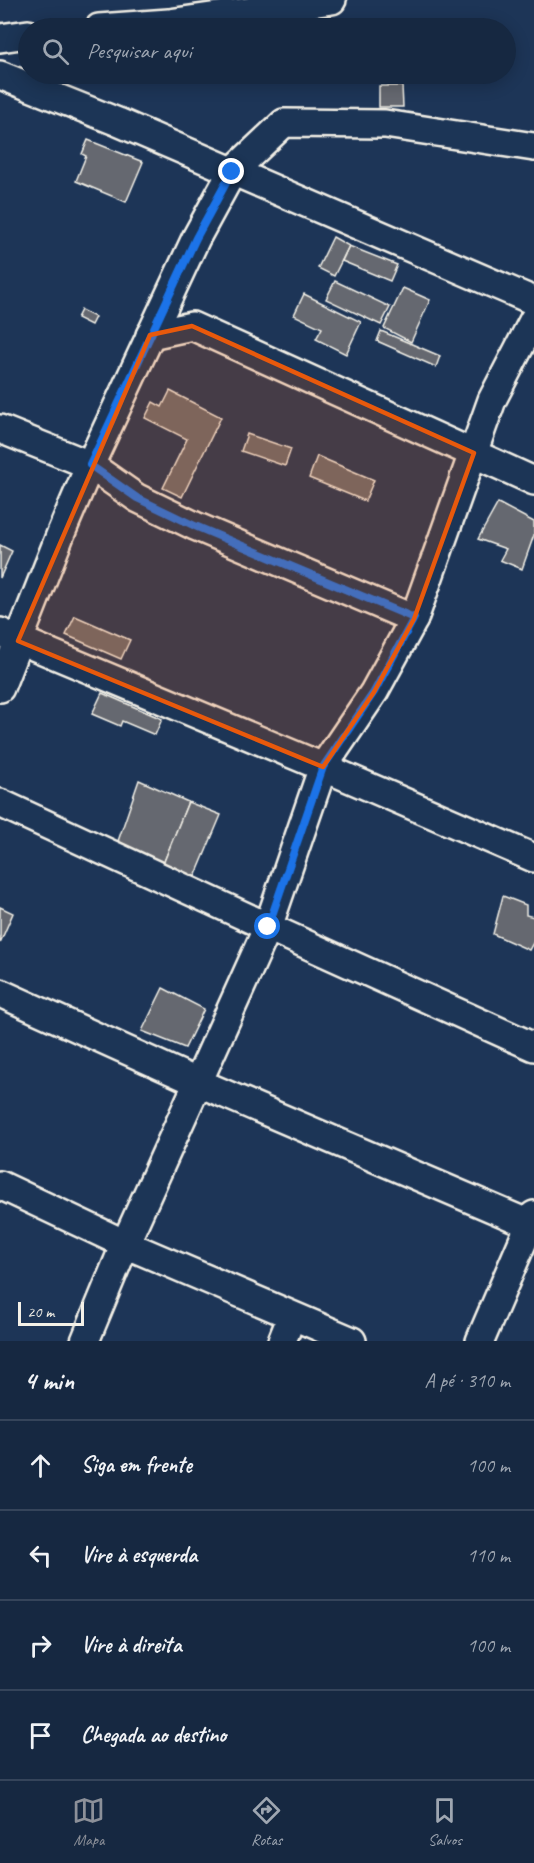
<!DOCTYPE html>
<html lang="pt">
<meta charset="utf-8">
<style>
body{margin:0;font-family:Caveat,sans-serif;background:#23344c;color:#f1f3f6}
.scale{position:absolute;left:18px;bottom:15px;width:66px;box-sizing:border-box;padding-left:6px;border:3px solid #f4f1e8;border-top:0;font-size:16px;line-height:21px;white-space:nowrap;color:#f4f1e8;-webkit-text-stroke:4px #1d3557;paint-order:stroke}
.stop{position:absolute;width:18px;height:18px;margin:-14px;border:4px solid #1a73e8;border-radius:50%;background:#fff}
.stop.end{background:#1a73e8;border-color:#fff;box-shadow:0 2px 6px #0008}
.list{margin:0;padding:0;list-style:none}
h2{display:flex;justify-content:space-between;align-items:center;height:78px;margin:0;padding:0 24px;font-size:26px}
h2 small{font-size:20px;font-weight:400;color:#9ea6b1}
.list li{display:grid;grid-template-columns:39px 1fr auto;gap:18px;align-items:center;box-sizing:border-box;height:90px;padding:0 24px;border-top:2px solid #35445a}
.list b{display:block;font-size:22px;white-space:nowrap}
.list em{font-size:20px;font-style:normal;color:#9ea6b1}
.icon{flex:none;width:33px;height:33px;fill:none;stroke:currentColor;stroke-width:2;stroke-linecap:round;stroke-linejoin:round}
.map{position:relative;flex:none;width:534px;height:1341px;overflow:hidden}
.search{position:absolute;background:#162841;box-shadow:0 3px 15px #0003;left:18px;right:18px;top:18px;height:66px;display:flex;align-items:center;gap:15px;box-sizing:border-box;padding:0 21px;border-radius:33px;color:#9ea6b1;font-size:22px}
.sheet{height:438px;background:#162841}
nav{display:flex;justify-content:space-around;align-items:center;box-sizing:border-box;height:84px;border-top:2px solid #35445a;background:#162841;font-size:16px;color:#9ea6b1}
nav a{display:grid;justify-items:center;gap:3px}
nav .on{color:#8c9099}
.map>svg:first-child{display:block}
.building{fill:#65686f;stroke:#f4f1e8;stroke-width:1.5}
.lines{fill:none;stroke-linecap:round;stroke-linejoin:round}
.street-casing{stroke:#f4f1e8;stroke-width:32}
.street{stroke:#1d3557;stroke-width:27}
.route{stroke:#1a73e8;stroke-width:8}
.marked{fill:#e8590c;fill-opacity:0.2;stroke:#e8590c;stroke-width:4.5;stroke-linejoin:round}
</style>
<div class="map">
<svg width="534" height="1341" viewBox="0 0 534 1341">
<rect width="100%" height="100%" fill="#1d3557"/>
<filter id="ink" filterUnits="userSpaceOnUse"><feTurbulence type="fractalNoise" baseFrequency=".0167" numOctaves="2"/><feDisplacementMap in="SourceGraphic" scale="12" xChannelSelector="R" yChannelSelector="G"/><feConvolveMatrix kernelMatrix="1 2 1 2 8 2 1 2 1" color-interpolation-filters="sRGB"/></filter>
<g filter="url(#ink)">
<!-- building -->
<g class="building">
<path d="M379,86H402L403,107H379Z"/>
<path d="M88,140L143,162L126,202L76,181L86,156L82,154Z"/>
<path d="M333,237L349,246L334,276L318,268Z"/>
<path d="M349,246L397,265L390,281L342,261Z"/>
<path d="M335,281L390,307L381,325L326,299Z"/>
<path d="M403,288L430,300L411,342L384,328Z"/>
<path d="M304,294L361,322L346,354L316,339L322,328L294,315Z"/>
<path d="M81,310L95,317L91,325L77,318Z"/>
<path d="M381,331L440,356L436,367L377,341Z"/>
<path d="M170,391L221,417L182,497L163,488L187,439L145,418L153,402L162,407Z"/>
<path d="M247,434L291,449L285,466L241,451Z"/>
<path d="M317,456L374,480L365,501L309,478Z"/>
<path d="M498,503L534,522V535L522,569L500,560L506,549L478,539Z"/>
<path d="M0,545L12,551L0,578Z"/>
<path d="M75,616L130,640L121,659L66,635Z"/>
<path d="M102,693L162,719L155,735L122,721L120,726L92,714Z"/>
<path d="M139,780L188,802L163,864L117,844Z"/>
<path d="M188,802L221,815L195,877L163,864Z"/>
<path d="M503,896L526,905V915L534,917V941L529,950L493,934Z"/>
<path d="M0,907L13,913L0,943Z"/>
<path d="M163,988L204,1009L185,1048L142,1031Z"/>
</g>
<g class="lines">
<defs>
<g id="street">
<path d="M99,28L169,23L332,0"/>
<path d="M0,38L28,34"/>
<path d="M0,75L118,122L534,301"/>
<path d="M150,335L192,326L534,481"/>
<path d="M0,429L90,465L137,498L195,526L414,619"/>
<path d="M0,632L323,767L534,858"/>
<path d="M0,688L61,533L90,465L196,238L232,172L284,123L385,124L534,147"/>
<path d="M0,803L268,927L534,1047"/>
<path d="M0,993L197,1082L534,1226"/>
<path d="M0,1185L125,1244L352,1341"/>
<path d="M85,1341L125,1244L268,927L323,767L374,692L414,619L492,400L534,319"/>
<path d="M282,1341L292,1316"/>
<path d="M480,1341L534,1215"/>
</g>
</defs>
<!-- street casing -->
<use href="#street" class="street-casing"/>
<!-- street -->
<use href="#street" class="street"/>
</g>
</g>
<g class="lines" filter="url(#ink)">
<!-- route -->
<path class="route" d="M232,172L196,238L90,465L137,498L195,526L414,618L374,692L323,767L268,927"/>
</g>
<!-- marked area -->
<path class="marked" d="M192,326L474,453L414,619L374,692L323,767L18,641L150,335Z"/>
</svg>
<div class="scale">20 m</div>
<div class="stop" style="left:268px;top:927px"></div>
<div class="stop end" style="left:232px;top:172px"></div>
<div class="search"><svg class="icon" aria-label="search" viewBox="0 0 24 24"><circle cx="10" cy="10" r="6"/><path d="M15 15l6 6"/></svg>Pesquisar aqui</div>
</div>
<section class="sheet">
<h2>4 min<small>A pé · 310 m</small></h2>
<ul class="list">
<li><svg class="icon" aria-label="ahead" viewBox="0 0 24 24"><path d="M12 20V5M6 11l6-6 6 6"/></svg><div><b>Siga em frente</b></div><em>100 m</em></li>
<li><svg class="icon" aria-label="left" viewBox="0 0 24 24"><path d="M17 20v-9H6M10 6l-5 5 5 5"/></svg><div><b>Vire à esquerda</b></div><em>110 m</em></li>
<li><svg class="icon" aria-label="right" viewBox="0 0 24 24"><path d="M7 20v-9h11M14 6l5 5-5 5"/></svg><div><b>Vire à direita</b></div><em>100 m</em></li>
<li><svg class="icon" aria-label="arrive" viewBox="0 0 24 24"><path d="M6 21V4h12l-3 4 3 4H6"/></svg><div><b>Chegada ao destino</b></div></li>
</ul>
</section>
<nav>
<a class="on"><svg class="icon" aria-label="map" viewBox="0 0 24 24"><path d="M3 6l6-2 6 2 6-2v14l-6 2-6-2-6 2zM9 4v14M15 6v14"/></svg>Mapa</a>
<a><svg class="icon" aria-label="directions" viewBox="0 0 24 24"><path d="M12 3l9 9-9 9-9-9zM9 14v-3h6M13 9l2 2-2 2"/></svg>Rotas</a>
<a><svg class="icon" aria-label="saved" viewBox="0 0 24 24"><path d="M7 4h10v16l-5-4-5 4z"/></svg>Salvos</a>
</nav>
